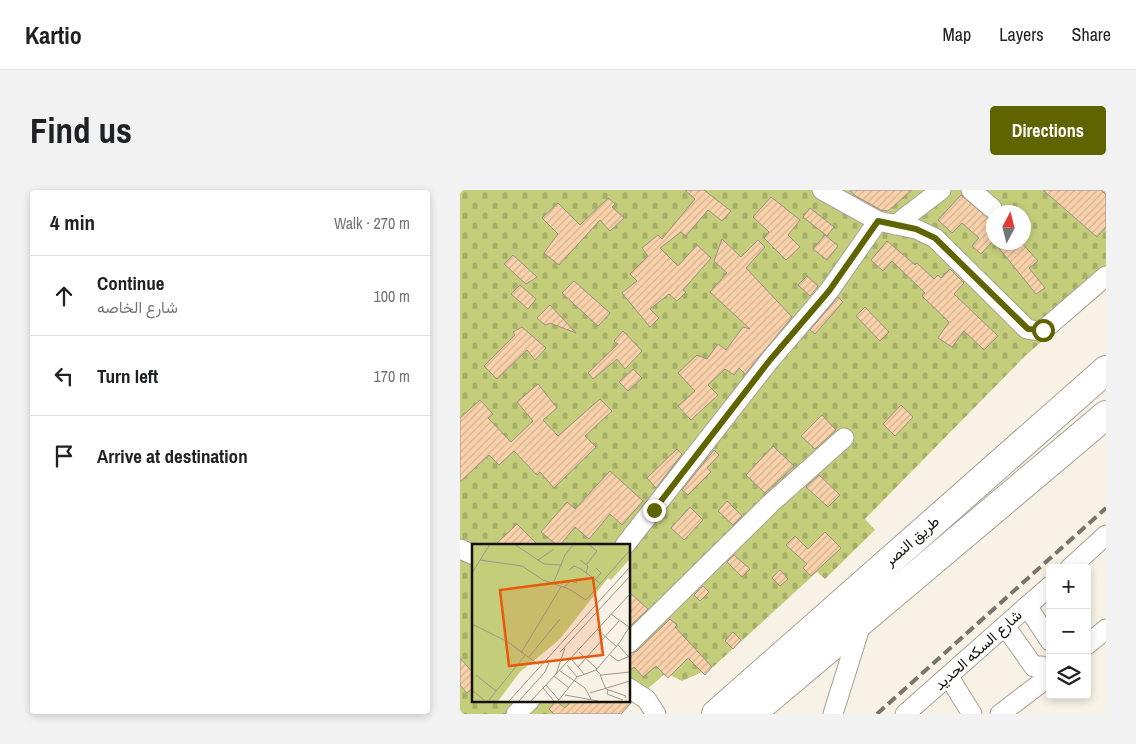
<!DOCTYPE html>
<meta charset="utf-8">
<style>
body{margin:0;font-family:"Archivo Narrow",Vazirmatn,sans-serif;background:#f2f2f2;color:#202124}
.controls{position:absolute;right:15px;bottom:15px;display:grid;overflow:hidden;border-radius:5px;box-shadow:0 2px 8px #0003}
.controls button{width:45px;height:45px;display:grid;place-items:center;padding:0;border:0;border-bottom:1px solid #e0e0e0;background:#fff;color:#202124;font:25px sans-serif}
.compass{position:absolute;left:526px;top:15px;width:45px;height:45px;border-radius:50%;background:#fff;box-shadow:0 2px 8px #0003;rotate:7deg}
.stop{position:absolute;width:15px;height:15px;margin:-11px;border:4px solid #5f6400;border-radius:50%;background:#fff}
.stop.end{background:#5f6400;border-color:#fff;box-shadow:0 1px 5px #0008}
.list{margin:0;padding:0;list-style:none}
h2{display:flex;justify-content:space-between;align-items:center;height:65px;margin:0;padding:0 20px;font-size:21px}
h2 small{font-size:16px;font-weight:400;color:#757577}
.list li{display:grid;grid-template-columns:32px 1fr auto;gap:15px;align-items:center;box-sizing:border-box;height:80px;padding:0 20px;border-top:1px solid #e0e0e0}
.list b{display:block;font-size:19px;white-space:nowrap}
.list p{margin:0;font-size:16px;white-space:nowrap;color:#757577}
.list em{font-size:16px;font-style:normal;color:#757577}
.icon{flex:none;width:28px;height:28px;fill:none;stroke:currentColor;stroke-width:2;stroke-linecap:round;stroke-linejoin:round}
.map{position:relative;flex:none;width:646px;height:524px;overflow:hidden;border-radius:5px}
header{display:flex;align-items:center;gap:30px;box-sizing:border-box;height:70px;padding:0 25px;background:#fff;border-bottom:1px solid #e0e0e0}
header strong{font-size:24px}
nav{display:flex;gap:28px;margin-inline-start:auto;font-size:18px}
.intro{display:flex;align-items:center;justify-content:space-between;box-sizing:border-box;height:120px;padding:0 30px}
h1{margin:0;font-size:35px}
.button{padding:12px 22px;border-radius:5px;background:#5f6400;color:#fff;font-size:18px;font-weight:700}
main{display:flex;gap:30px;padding:0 30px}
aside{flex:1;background:#fff;border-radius:5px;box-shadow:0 2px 8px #0003}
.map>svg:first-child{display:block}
.cemetery{fill:url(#cemetery-stones);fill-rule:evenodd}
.building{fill:url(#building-hatch);stroke:#9b9187}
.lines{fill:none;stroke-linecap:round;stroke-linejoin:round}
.minor-casing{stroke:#a7a296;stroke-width:21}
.highway-casing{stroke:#a7a296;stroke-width:30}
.minor{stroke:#fff;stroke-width:19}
.highway{stroke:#fff;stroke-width:28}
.rail{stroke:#77746b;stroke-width:4;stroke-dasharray:10 5;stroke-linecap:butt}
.route{stroke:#5f6400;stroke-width:6}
.labels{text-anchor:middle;stroke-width:4.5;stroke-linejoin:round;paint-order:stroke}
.street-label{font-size:15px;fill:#12110c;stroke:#fff}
.inset-road{fill:none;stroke:#9b988e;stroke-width:1}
.view{fill:#e8590c;fill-opacity:0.15;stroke:#e8590c;stroke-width:2.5}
.inset-edge{fill:none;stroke:#12110c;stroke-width:2.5}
</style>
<header>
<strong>Kartio</strong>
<nav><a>Map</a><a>Layers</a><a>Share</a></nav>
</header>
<div class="intro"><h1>Find us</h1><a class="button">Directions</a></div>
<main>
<aside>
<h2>4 min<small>Walk · 270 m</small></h2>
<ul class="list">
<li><svg class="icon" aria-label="ahead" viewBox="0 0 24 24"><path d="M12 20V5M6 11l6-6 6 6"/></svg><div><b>Continue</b><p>شارع الخاصه</p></div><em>100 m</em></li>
<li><svg class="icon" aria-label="left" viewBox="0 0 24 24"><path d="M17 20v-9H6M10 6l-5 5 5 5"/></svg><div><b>Turn left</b></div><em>170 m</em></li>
<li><svg class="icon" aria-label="arrive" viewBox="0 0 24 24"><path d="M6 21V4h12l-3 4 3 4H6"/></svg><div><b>Arrive at destination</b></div></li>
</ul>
</aside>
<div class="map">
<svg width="646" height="524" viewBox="0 0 646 524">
<defs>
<pattern id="cemetery-stones" width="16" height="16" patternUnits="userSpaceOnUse" patternTransform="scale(1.25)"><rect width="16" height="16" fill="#c3cd7a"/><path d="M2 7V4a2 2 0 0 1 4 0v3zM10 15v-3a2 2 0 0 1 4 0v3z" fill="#a6af68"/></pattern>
<pattern id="building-hatch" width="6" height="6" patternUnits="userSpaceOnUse" patternTransform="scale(1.25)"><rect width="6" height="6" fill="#f9d2ab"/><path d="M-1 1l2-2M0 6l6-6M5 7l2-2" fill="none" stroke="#d4b392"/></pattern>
</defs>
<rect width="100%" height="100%" fill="#f7f2e5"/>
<!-- cemetery -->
<path class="cemetery" d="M0,0H646V96L565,166L405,329L415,340L365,389L357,382L253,477L222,491L206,483L158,524H0ZM534,22H564V52H534ZM14,355H169V510H14Z"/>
<!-- building -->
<g class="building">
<path d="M225,0H244L271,21L262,31L248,20L226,46L221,42L200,58L218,76L237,55L251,68L223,100L226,102L217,111L209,104L190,119L199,128L190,137L162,103L177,91L170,84L188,66L182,58L198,45L202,49L235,9Z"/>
<path d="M390,0H452L428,21L421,20L394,5Z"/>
<path d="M583,0H641L646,5V37L637,47Z"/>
<path d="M501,5L534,33V50L521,64L512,56L519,48L502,33L492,43L478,30Z"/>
<path d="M311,7L340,30L328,45L340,57L326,70L304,48L309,42L293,27Z"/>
<path d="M148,8L155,14L152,17L164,28L150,41L140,30L99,75L84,63L98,44L82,28L98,13L120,35Z"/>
<path d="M350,18L374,37L367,46L343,27Z"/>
<path d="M365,45L378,56L367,70L353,59Z"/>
<path d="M262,49L281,67L298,50L305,57L286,78L332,127L285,184L279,178L274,185L265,179L248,195L258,205L231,230L218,216L235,201L218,183L237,165L247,169L258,154L266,160L283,137L290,139L250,102L267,83L254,71Z"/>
<path d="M427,51L455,75L457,73L474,89L478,85L481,88L490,79L504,93L494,104L538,146L524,160L504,141L492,157L478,148L489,132L462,106L465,103L432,71L423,81L411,70Z"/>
<path d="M534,52H561L578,71L569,78L585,98L576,104Z"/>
<path d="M53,65L77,87L66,94L44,74Z"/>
<path d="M347,86L358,96L350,106L338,95Z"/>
<path d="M114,91L150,123L138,136L102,103Z"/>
<path d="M60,95L76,109L68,119L51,104Z"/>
<path d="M378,107L383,112L355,144L350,140Z"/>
<path d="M90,115L116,143L90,133L85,135L77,128Z"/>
<path d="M405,117L429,142L420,151L396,126Z"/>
<path d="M62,137L86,158L75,170L67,160L37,189L24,176L55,145L53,142Z"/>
<path d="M163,141L182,161L165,179L157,169L133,189L128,183L158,154L154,151Z"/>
<path d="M173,179L182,188L168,201L159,192Z"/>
<path d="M78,194L97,218L83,230L98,246L140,209L152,221L125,246L136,257L94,298L80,282L77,285L54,261L39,275L29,265L0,292V228L20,210L33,224L28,228L51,252L73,231L57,212Z"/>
<path d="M441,215L453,227L435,246L423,234Z"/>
<path d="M362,225L376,240L355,259L341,246Z"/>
<path d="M313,256L334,276L305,303L286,285Z"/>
<path d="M217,259L222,264L196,298L187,288Z"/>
<path d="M254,260L259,265L247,278L251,282L228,305L222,300Z"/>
<path d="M150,281L183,311L162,335L150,324L129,349L115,337L100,355H97L81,342L107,312L115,319Z"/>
<path d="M359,285L380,305L368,317L346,297Z"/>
<path d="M267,311L282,326L273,335L258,321Z"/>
<path d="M230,317L243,330L224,350L211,338Z"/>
<path d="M57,334L78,355H35Z"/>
<path d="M365,342L381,358L351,386L343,378L347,374L326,355L335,346L348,359Z"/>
<path d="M274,365L290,379L282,387L267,372Z"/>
<path d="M320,380L328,389L320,396L312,388Z"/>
<path d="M243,396L249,402L240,411L234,405Z"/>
<path d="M169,402L188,419L169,437Z"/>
<path d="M210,429L217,435L215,437L252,477L245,485L228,468L208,488L196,476L183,487L174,477L169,481V464L177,461Z"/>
<path d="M273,442L281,450L273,459L265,451Z"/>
<path d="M0,468L14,484V497L7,503L0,495Z"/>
<path d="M112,510H167L171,513L161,524H94L89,519L96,511L105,518Z"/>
</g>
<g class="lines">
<defs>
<g id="minor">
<path d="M362,0L418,31L456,39L475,48L567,139L578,141L587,137L646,86"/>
<path d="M511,0L532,18"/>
<path d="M435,35L481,0"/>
<path d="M165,355L310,170L369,101L418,31"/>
<path d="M0,359L14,365"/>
<path d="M610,378L646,345"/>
<path d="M567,416L590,451"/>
<path d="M545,436L574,477L581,476L588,487"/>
<path d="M169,453L311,313L384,248"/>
<path d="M627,455L646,439"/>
<path d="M489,487L512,524"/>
<path d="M169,498L186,509L196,524"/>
<path d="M56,524L70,510"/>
<path d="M373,524L402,431"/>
<path d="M445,524L590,396"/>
<path d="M540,524L590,486"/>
</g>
<g id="highway">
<path d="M256,524L646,180"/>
<path d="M291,524L646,225"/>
</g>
</defs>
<!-- minor casing -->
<use href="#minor" class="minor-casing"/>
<!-- highway casing -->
<use href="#highway" class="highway-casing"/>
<!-- minor -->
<use href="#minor" class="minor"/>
<!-- highway -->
<use href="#highway" class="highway"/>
<!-- rail -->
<path class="rail" d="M417,524L646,318"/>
</g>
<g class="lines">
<!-- route -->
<path class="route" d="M194,320L310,170L369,101L418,31L456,39L475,48L568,139L583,140"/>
</g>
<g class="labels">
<!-- street labels -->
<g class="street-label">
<text transform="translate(452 351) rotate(-41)" y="5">طريق النصر</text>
<text transform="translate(518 460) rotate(-42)" y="5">شارع السكه الحديد</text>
</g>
</g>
<!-- overview -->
<g transform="translate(12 354)">
<rect width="158" height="158" fill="#f7f2e5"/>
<path d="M0,0H157V16L139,36L136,34L87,96L48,128L26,157H0Z" fill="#c3cd7a"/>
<path class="inset-road" d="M42,0L72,20L90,21M8,16L50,22L71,36L97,45L114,56L158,6M66,16L82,5M108,16L116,22L114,29M115,20L125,7L116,0M97,26L102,22L109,25L129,40M0,29L18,0M123,36L129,29L124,24M81,40L93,11L102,0M92,43L99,37L105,39M139,70L157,83M0,80L36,98L67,121M126,86L145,103M146,101L157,113M88,108L158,32M107,108L125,125M49,109L89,43M138,111L146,117L158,112M57,113L88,75M100,116L112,130M95,121L105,133M106,123L147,77M124,126L129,131L158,128M88,127L113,144L119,155M84,130L158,50M4,131L24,147M128,131L134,145L154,152L153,154M82,132L97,144M74,141L87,156M71,144L82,157M0,146L12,156M136,146L135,150L151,156M118,149L158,137M93,151L126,157M17,156L54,110M37,157L158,23M47,157L73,128L77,119M59,157L84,130L93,104M86,157L105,133L124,126L148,98L158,82"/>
<path class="view" d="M121,34L131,111L37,122L28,46Z"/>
<rect width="158" height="158" class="inset-edge"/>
</g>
</svg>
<div class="controls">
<button>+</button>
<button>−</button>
<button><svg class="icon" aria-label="layers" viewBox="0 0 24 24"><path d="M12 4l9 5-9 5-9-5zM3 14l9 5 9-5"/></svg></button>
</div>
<svg class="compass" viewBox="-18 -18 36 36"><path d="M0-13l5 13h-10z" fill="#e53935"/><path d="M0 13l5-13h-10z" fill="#757577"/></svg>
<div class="stop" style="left:583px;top:140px"></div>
<div class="stop end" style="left:194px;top:320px"></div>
</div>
</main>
